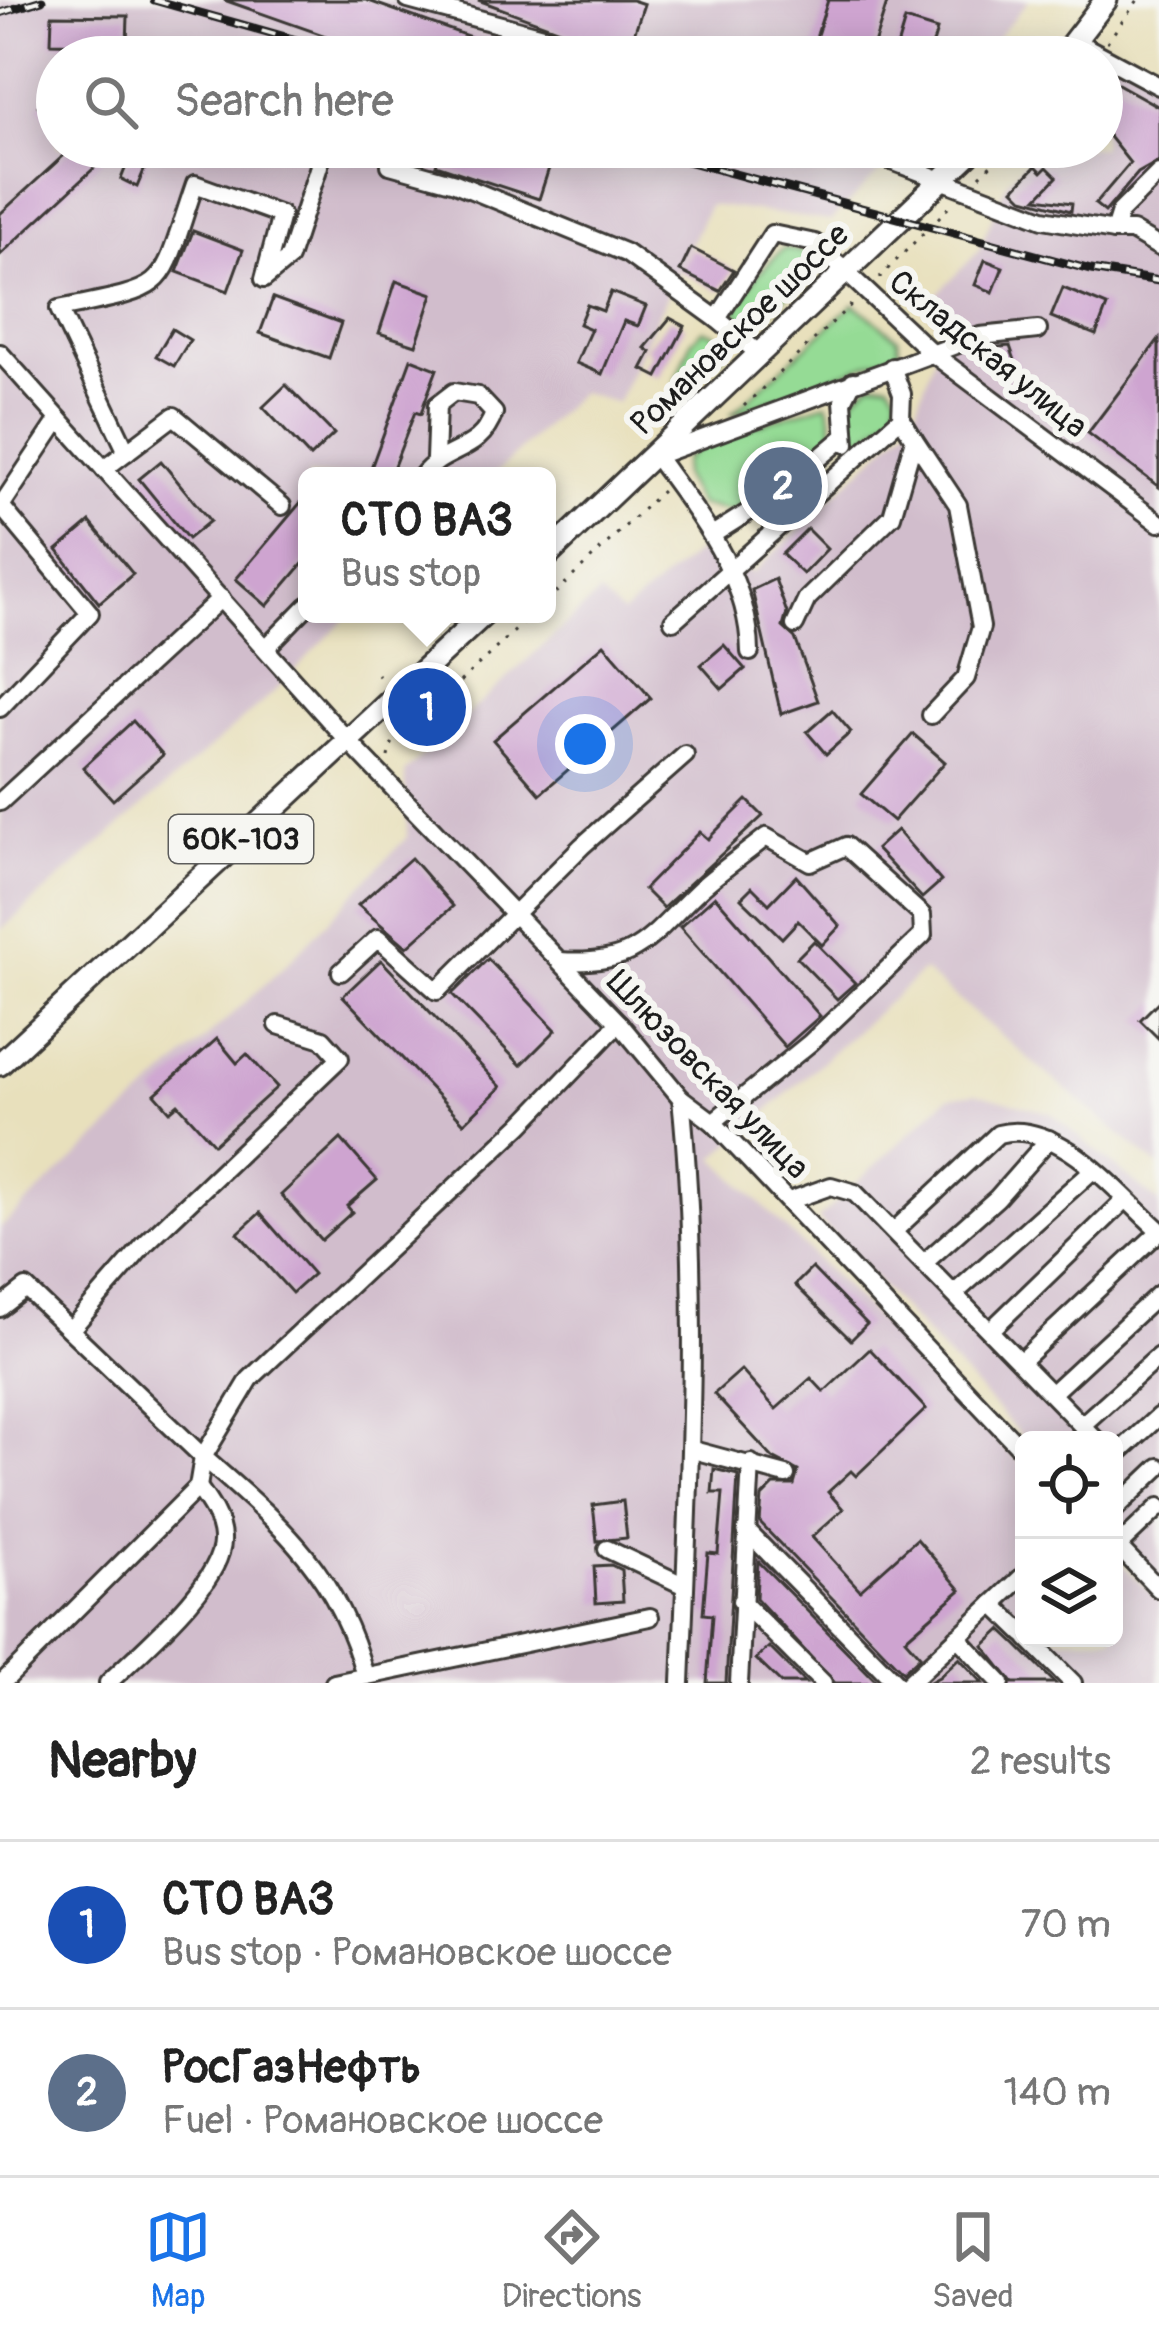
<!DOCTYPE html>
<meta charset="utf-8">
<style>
body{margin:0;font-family:Pangolin,sans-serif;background:#f2f2f2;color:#222}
.controls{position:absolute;right:36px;bottom:36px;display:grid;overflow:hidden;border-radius:18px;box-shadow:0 6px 30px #0003}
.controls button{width:108px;height:108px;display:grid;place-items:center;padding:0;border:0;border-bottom:3px solid #e0e0e0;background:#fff;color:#222;font:60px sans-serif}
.you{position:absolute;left:585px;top:744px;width:42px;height:42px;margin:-30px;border:9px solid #fff;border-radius:50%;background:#1a73e8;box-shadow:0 0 0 18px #1a73e833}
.badge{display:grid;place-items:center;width:78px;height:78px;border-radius:50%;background:#1a73e8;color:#fff;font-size:39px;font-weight:700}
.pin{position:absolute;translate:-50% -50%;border:6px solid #fff;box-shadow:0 3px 12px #0006}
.popup{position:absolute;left:298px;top:467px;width:258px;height:156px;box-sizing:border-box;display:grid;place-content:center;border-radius:18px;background:#fff;filter:drop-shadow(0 3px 9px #0005);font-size:39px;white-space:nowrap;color:#767676}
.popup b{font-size:45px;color:#222}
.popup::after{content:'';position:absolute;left:50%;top:100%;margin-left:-24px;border:24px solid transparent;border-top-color:#fff}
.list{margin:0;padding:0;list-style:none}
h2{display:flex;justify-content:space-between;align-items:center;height:156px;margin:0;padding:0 48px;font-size:51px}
h2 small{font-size:39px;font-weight:400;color:#767676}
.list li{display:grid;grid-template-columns:78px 1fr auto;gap:36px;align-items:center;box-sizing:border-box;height:168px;padding:0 48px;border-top:3px solid #e0e0e0}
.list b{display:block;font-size:45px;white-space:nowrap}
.list p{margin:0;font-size:39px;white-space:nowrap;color:#767676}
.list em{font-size:39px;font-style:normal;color:#767676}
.icon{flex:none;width:66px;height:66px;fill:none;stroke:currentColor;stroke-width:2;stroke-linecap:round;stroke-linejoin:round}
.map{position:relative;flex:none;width:1159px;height:1683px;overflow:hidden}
.search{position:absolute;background:#fff;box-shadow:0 6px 30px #0003;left:36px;right:36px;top:36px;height:132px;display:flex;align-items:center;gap:30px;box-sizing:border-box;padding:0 42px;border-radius:66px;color:#767676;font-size:45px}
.sheet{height:492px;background:#fff}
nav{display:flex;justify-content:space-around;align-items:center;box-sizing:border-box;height:168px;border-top:3px solid #e0e0e0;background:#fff;font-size:33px;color:#767676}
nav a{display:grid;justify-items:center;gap:6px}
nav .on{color:#1a73e8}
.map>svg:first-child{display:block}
.industrial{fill:#d1bdcc}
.green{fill:#95db95;stroke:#587c58;stroke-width:3}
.building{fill:#cea4d0}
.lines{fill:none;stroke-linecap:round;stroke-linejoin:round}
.minor-casing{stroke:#3b3934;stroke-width:22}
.major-casing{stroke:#3b3934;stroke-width:27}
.path{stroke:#3b3934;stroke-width:3;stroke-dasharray:3 9;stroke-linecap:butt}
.minor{stroke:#fff;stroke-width:16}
.major{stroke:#fff;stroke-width:21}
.rail-casing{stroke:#1c1c1c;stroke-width:9}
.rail{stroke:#f6f6f2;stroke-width:4.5;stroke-dasharray:14;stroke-linecap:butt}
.labels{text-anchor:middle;stroke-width:12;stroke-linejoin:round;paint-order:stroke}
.shield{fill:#f6f6f2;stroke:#5d5d5c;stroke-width:3}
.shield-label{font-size:30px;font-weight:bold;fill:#1c1c1c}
.street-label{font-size:33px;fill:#1c1c1c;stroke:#f6f6f2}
</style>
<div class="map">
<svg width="1159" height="1683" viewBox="0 0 1159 1683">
<rect width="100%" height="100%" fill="#f6f6f2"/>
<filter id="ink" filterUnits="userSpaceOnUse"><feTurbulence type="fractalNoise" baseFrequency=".00833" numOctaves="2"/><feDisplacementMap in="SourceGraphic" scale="24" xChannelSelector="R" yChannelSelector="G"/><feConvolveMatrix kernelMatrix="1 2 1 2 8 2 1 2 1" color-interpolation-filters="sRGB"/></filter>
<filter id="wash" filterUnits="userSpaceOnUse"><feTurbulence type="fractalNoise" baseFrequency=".004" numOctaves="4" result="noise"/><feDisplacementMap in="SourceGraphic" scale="48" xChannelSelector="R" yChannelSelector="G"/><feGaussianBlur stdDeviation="2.7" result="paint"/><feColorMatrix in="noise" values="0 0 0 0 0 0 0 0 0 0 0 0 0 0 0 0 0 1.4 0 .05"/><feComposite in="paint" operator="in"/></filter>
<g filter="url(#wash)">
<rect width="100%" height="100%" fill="#e8e0bc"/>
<!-- industrial -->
<g class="industrial">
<path d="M0,0H1029L981,57H57V147H904L831,221L709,205L617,403L580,392L493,476H307V614H350L273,693L1,930Z"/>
<path d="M1125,49L1159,67V1167L923,971L715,1158L1024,1466V1638H1114V1556L1159,1601V1683H0V1228L289,962L407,837L405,772L599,594L622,614L699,550L753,573L912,421L944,329L923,308L978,252L1007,181L1039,147H1102V77Z"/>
<path d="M976,1093L1051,1113L1159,1203V1584L1114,1535V1440H1025L818,1219L948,1097Z"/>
</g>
<!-- green -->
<g class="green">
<path d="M784,248L807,253L817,267L753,329L735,310L758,274Z"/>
<path d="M854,304L898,338L899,352L730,415Z"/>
<path d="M703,330L714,333L728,351L685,392L675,384L692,340Z"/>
<path d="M872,382H889L897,393L896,410L862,439L851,437C843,412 850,397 872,382Z"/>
<path d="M827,403C846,449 813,455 782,477C765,488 750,501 733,512L699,505L682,475L684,460L708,440Z"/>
</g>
<g id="blocks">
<!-- building -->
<g class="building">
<path d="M224,0H366L527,57H385Z"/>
<path d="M478,0H632L644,4L627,55Z"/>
<path d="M828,0H888L870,57H810Z"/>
<path d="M52,15L128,16L127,45L51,43Z"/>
<path d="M905,20L937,30L929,57H894Z"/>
<path d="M1111,80L1159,107V161L1138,173L1105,212L1095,204L1130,163L1102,128V92Z"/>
<path d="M57,90V130L38,106Z"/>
<path d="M73,147H95L105,158L0,255V214Z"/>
<path d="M442,147H484L549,168L539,199L436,165Z"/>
<path d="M131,154L148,161L137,187L121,179Z"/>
<path d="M1036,166L1042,172L1047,167L1057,177L1037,198L1072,203L1071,211L1023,198L1014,189Z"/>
<path d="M193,231L243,250L228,291L177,272Z"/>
<path d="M691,248L734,270L720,291L680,271Z"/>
<path d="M985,260L1003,267L993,292L975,285Z"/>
<path d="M396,281L433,294L416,345L379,333Z"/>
<path d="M1063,288L1107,306L1096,335L1051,317Z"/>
<path d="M611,292L646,306L638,326L624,321L602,374L576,363L591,329L579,324L587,305L603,311Z"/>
<path d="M273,298L341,323L329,358L260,333Z"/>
<path d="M670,318L685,326L658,377L642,369L651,352L645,348Z"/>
<path d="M172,329L190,340L174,366L156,356Z"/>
<path d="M1159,339V487L1088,433Z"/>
<path d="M1010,346L1017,366L997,373L988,348Z"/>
<path d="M411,359L437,369L424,404L421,414L415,412L390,476H368Z"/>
<path d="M286,385L334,434L310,457L263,407Z"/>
<path d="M161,461L210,521L188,539L139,479Z"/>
<path d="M307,495V559L267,606L236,579Z"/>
<path d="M90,522L133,574L99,603L57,550Z"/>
<path d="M807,529L827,549L803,574L782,554Z"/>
<path d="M775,579L787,613L783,627L795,638L818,701L781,714L752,590Z"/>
<path d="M604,644L651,698L540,794L493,740Z"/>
<path d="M724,645L745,669L722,689L701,665Z"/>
<path d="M832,710L851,732L826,754L807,732Z"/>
<path d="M133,721L163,755L113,800L83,767Z"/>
<path d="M913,734L945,762L893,821L861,794Z"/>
<path d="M747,800L763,816L663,908L644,889L700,832L708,839Z"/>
<path d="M897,830L941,881L922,898L876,849Z"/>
<path d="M411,858L453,906L407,947L358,905Z"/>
<path d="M796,876L840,926L822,945L798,921L782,938L741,898L752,887L769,904Z"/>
<path d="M715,896L820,1016L785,1047L680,927Z"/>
<path d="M814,941L855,983L837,999L797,958Z"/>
<path d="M488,959L556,1030L521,1065L452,994Z"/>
<path d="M381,960L501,1087L464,1123L343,996Z"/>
<path d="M1159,1001V1039L1140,1020Z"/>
<path d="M217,1039L237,1063L247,1054L277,1087L214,1144L178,1104L170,1111L155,1094Z"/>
<path d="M341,1139L377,1180L347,1206L352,1212L321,1240L281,1195Z"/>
<path d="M260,1213L313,1274L292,1293L238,1233Z"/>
<path d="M812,1268L867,1324L851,1340L795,1285Z"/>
<path d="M870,1349L926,1409L856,1476L851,1471L828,1492L843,1509L812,1537L860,1590L917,1539L961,1590L905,1639L920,1656L903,1672L760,1523L762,1497L774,1485H794L798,1471L773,1458L714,1394L741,1370L776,1409L811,1378L824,1392Z"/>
<path d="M714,1469L738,1475L726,1683H707L712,1615L703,1614L708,1553L718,1554L723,1493H712Z"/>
<path d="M623,1501L627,1538L597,1541L593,1505Z"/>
<path d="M758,1561L878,1683H835L756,1598Z"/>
<path d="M611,1565L621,1570L623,1601L596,1603L594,1566Z"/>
<path d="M1001,1630L1017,1645L1055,1683H1013L984,1646Z"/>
<path d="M769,1647L805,1683H781L756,1659Z"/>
<path d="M959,1658L983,1683H928L939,1677Z"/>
</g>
</g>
</g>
<g filter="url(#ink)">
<use href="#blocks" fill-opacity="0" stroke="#3b3934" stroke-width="3"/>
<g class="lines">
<defs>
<g id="minor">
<path d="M408,0L546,37L595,57"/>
<path d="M1075,41L1159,86"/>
<path d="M855,147L1043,219L1114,231L1120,212L1159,173"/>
<path d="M390,165L455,183L626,253L717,319"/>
<path d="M1114,231H1132L1159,247"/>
<path d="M0,353L347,740L619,1023L681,1098L713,1122L1024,1452"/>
<path d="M758,353L717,319L772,234L815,243L932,353L1159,523"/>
<path d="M914,439L958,505L981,627L966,678L931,715"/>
<path d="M846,444L843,401L853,381"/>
<path d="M127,452L59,309C176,285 157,294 195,184L281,215L264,279L289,258L319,166"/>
<path d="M104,469L174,416L282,506"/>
<path d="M422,476C445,446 480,454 494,413L478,396L454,392L437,405L435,459"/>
<path d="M712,535L774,496L842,439"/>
<path d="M673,621L901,418L902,394L892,367"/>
<path d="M795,625L807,599L892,516L914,439L901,418"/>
<path d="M266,648L307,606"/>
<path d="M750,652C749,576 699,516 656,456L980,336L1038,330"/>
<path d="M0,708L90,613L1,506L59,419"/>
<path d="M0,802L221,598"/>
<path d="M560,961C639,966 648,938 700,889C721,870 745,854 766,837L810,862L846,846L922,915L923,935L810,1043L713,1122"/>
<path d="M341,972L378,938L437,991L582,846L685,755"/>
<path d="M681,1098C701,1294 689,1487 681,1683"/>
<path d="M789,1201L831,1186L855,1193L1096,1440"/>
<path d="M894,1231L998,1134C1058,1117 1119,1195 1159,1230"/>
<path d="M925,1262L997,1198L1049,1139"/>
<path d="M955,1293L1093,1170"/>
<path d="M0,1308L26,1288L203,1457L198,1487L2,1683"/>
<path d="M72,1328L146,1243L340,1058L323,1039L278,1025"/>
<path d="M991,1330L1125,1200"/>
<path d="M1021,1361L1159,1232"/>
<path d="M1052,1393L1159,1294"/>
<path d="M1082,1425L1159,1356"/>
<path d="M693,1450L786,1475"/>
<path d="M1114,1457L1159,1416"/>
<path d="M1114,1510L1159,1467"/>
<path d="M746,1530L896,1683"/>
<path d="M1114,1542L1159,1589"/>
<path d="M1118,1546L1159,1507"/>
<path d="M607,1549L685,1586"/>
<path d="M741,1601L823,1683"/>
<path d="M993,1604L1024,1634"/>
<path d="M957,1637L1001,1683"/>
<path d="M1028,1638L1073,1683"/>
<path d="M365,1676C337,1571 282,1526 203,1457L250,1379L521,1125L619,1023"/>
<path d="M108,1683C138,1653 225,1582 222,1538C221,1519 209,1502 198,1487"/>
<path d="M334,1683L650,1617"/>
<path d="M739,1683L751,1463"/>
<path d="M909,1683L1024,1575"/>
</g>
<g id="major">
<path d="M1062,57L1106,0"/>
<path d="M547,556L976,147"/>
<path d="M0,1064L484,614"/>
</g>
</defs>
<!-- minor casing -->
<use href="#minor" class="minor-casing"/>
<!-- major casing -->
<use href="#major" class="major-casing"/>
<!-- path -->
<g class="path">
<path d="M1107,42L1138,0"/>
<path d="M980,176L1008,147"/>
<path d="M879,278L952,204"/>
<path d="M744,406L855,301"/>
<path d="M547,601L663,490"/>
<path d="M377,674L384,682"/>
<path d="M388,757C393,729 425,697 452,689L533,614"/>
</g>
<!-- minor -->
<use href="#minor" class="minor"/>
<!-- major -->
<use href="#major" class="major"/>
<defs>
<g id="rail">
<path d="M154,0L356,57"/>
<path d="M0,13L42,0"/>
<path d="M635,147L1091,270L1159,281"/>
</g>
</defs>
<!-- rail casing -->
<use href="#rail" class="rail-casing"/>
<!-- rail -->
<use href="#rail" class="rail"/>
</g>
</g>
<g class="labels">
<!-- shield labels -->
<rect class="shield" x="169" y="815" width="144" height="48" rx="9"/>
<g class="shield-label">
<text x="241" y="849">60К-103</text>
</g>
<!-- street labels -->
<g class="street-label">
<text transform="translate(739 328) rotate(-44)" y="12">Романовское шоссе</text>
<text transform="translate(989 353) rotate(39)" y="12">Складская улица</text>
<text transform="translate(709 1074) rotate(46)" y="12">Шлюзовская улица</text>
</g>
</g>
</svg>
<div class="controls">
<button><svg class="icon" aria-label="locate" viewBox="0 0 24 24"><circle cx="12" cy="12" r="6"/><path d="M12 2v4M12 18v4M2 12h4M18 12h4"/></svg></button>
<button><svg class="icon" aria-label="layers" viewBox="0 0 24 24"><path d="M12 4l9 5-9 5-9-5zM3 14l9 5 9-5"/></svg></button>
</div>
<div class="you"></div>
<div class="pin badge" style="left:427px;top:707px;background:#1a4fb4">1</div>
<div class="popup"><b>СТО ВАЗ</b>Bus stop</div>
<div class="pin badge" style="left:783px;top:486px;background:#5c6f8a">2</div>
<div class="search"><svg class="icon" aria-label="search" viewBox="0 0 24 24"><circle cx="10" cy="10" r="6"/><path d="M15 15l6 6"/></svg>Search here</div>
</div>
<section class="sheet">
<h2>Nearby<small>2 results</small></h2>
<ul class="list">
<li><span class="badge" style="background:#1a4fb4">1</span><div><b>СТО ВАЗ</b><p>Bus stop · Романовское шоссе</p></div><em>70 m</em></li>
<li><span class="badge" style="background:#5c6f8a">2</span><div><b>РосГазНефть</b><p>Fuel · Романовское шоссе</p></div><em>140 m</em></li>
</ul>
</section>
<nav>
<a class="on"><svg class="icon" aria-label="map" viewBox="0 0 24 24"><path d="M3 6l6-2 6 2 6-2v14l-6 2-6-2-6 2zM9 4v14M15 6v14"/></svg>Map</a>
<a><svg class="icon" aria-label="directions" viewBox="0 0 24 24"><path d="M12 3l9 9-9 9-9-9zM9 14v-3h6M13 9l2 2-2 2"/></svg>Directions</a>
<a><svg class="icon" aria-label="saved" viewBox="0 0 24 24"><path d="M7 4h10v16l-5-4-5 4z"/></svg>Saved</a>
</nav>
